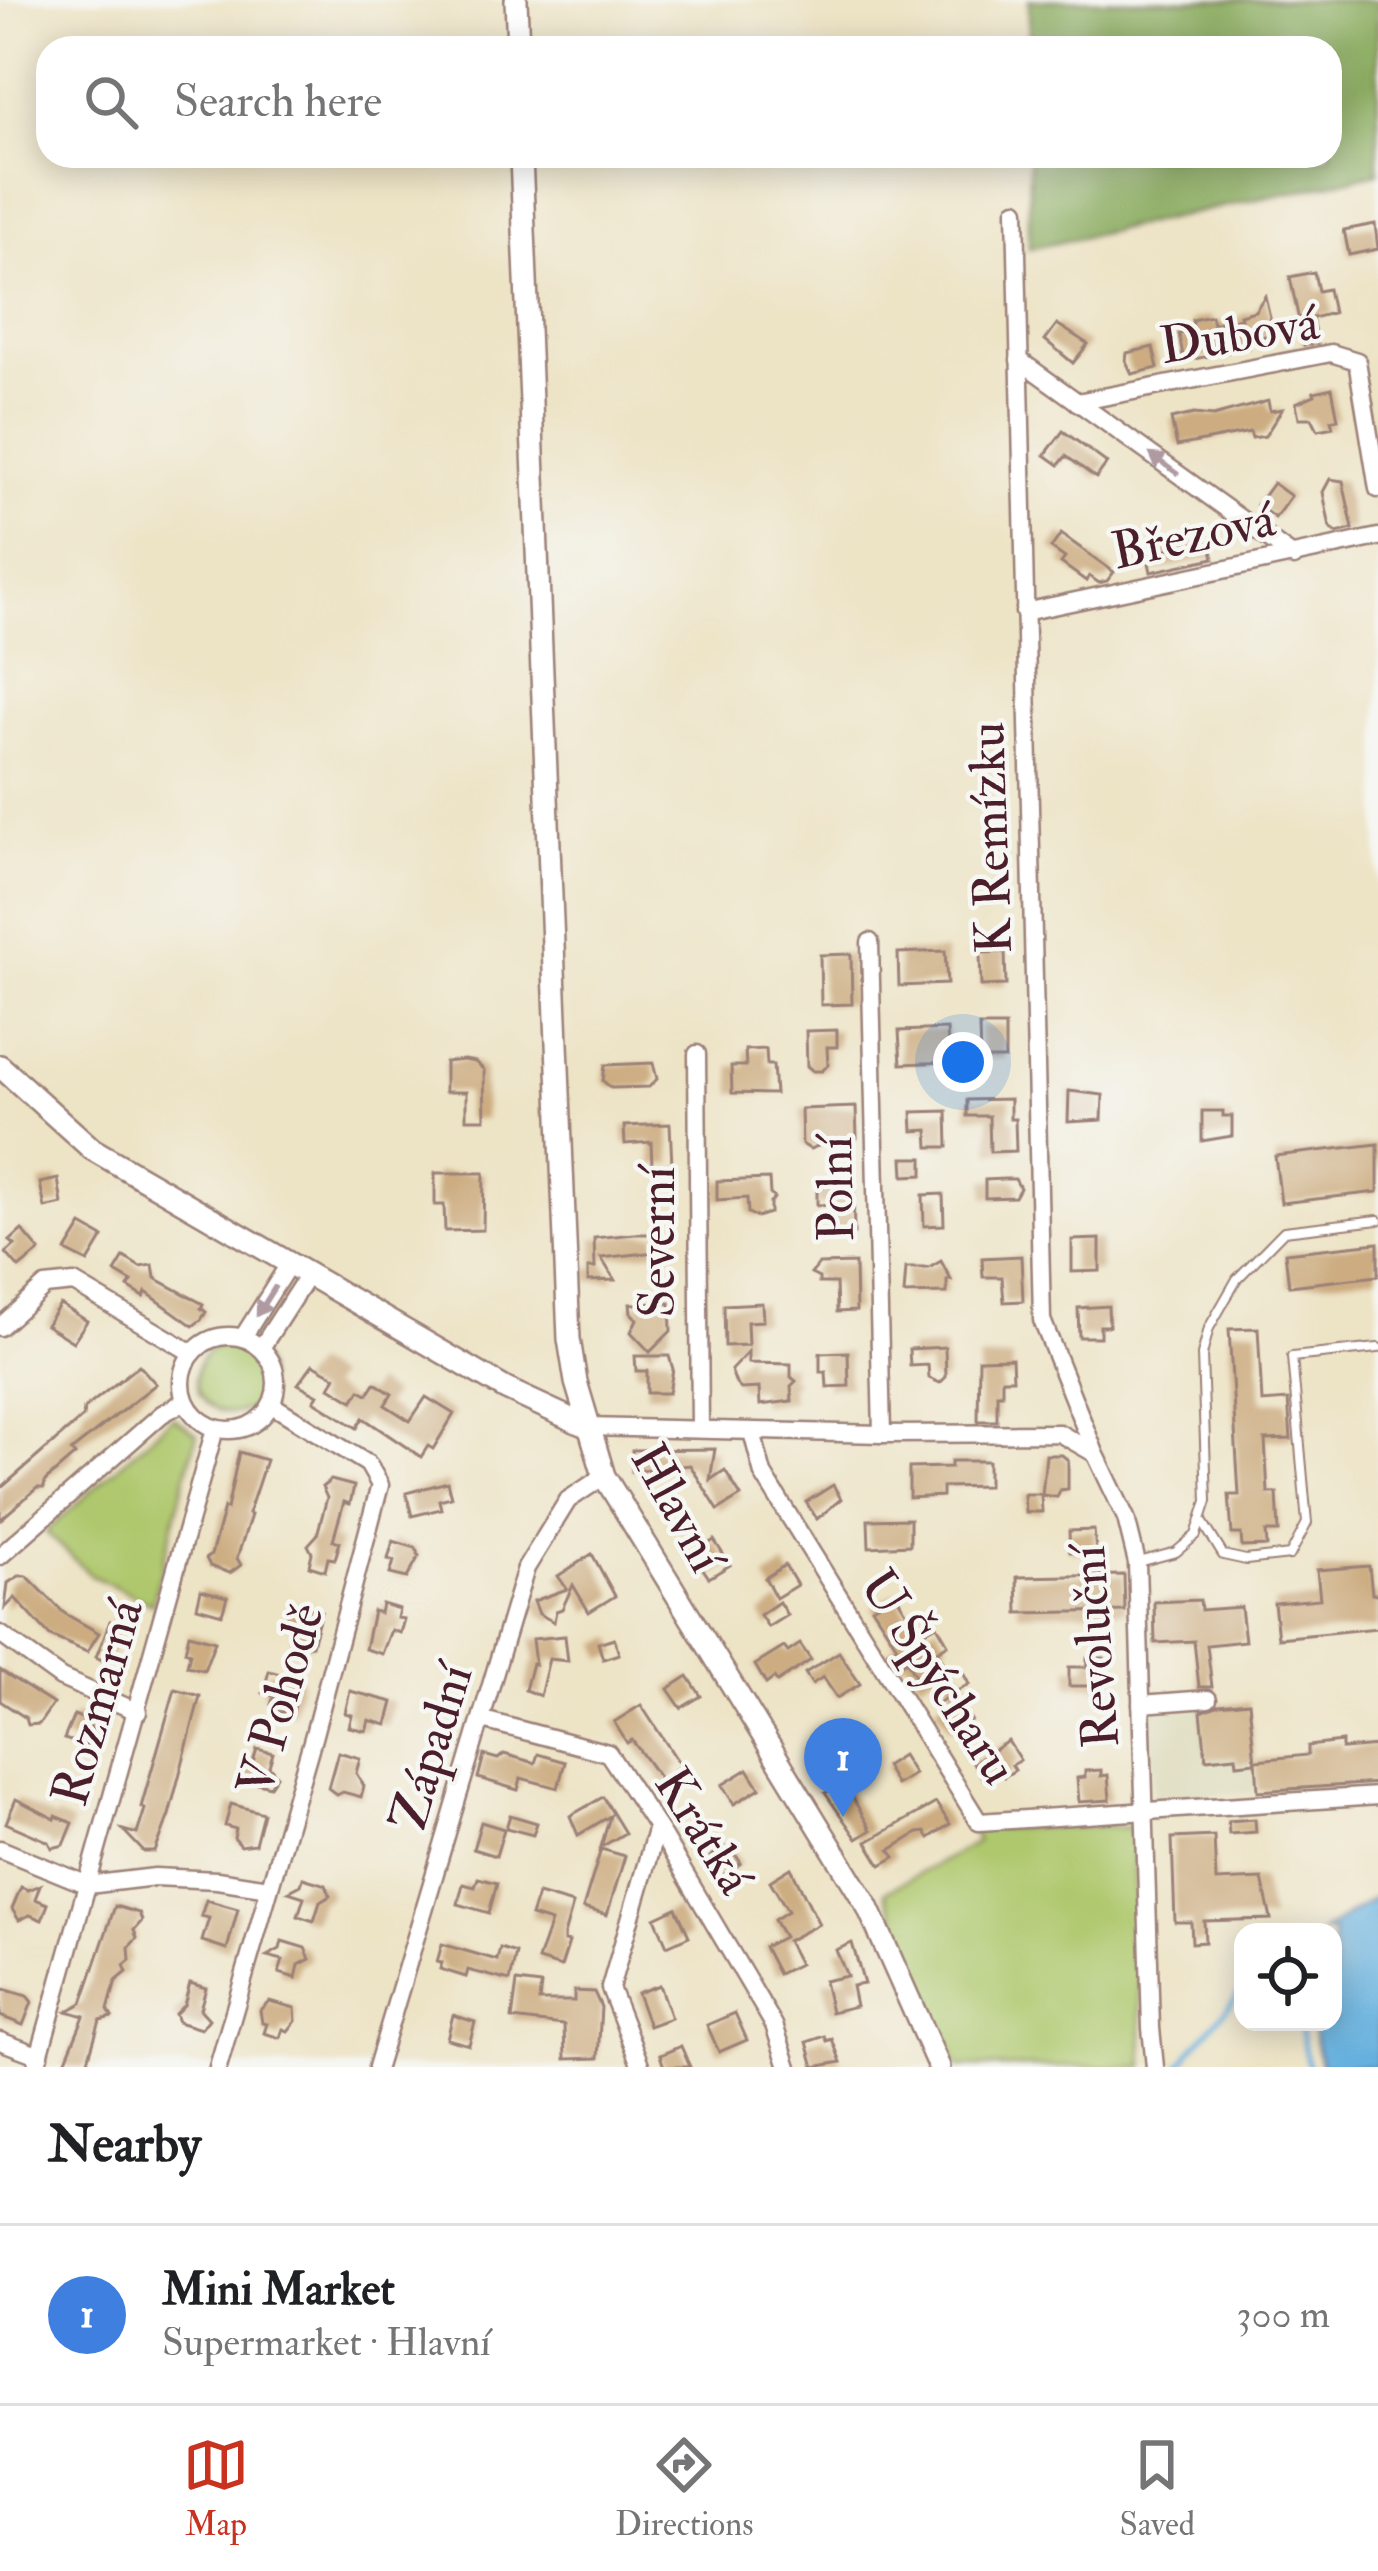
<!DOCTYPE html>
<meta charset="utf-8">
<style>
body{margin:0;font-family:"IM FELL Double Pica",serif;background:#f6f6f6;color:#202124}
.controls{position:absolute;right:36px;bottom:36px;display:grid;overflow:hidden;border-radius:24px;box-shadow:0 6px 30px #0003}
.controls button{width:108px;height:108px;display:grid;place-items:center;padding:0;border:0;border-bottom:3px solid #e0e0e0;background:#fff;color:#202124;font:60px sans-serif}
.you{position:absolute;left:963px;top:1062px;width:42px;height:42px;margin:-30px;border:9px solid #fff;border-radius:50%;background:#1a73e8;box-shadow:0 0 0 18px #1a73e833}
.badge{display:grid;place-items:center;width:78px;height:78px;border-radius:50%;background:#c8321e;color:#fff;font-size:39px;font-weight:700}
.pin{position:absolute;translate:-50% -99px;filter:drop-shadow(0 3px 6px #0008)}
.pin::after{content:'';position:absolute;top:63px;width:42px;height:36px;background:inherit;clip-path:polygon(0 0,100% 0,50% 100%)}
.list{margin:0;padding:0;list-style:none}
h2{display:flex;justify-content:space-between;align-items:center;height:156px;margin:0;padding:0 48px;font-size:51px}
h2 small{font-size:39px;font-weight:400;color:#757577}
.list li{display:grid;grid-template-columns:78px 1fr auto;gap:36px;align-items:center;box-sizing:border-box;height:180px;padding:0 48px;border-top:3px solid #e0e0e0}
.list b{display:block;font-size:45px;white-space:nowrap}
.list p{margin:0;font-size:39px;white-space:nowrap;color:#757577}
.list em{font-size:39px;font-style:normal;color:#757577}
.icon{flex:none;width:66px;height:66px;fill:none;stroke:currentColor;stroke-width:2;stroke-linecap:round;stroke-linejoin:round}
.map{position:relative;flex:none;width:1378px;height:2067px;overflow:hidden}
.search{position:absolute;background:#fff;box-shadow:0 6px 30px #0003;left:36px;right:36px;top:36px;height:132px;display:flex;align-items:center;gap:30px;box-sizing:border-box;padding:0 42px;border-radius:36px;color:#757577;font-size:45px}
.sheet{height:336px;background:#fff}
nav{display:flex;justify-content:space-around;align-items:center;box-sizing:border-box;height:168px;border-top:3px solid #e0e0e0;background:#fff;font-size:33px;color:#757577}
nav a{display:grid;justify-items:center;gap:6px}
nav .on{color:#c8321e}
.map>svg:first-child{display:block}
.built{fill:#dcd9b8}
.green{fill:#afc86d;stroke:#7c744c;stroke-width:3}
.forest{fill:#8bac60;stroke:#6a6646;stroke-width:3}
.water{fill:#65b0de;stroke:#586884;stroke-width:3}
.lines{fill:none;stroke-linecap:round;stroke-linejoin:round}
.stream{stroke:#65b0de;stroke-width:4.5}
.building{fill:#ccac80}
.service-casing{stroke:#9c8178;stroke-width:12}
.minor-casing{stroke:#9c8178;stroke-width:21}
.tertiary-casing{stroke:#9c8178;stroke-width:26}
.service{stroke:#fff;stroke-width:8}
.minor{stroke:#fff;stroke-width:16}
.tertiary{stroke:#fff;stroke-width:21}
.oneway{fill:#ae9aa0}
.labels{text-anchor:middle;stroke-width:9;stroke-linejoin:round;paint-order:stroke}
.street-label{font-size:51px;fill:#4a1f2b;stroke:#f6f6f2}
</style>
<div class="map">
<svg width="1378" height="2067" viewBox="0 0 1378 2067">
<rect width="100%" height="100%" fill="#f6f6f2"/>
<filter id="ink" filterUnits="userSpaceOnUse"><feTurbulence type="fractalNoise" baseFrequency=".00833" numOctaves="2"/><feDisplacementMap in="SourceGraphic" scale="24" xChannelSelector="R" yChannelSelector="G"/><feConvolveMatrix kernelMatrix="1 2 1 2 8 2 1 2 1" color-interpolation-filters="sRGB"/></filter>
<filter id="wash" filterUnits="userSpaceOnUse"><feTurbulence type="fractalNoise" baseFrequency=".004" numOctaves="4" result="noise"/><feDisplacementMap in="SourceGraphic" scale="48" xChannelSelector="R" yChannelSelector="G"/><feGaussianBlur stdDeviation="2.7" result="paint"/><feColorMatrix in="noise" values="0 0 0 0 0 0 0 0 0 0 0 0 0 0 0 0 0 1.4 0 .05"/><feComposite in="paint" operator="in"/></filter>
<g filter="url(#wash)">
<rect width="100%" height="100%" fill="#ede3c5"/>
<!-- built -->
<path class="built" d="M1249,1702L1254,1792L1154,1798L1148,1709Z"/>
<!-- green -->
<g class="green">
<circle cx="231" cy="1378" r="35"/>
<path d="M173,1417L197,1434L152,1604L92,1576L46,1532Z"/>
<path d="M1132,1827L1144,2067H958L885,1892L977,1842L972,1828Z"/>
</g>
<!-- forest -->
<path class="forest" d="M1029,0H1378V173L1029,249V156H1330V48H1029Z"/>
<!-- water -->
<path class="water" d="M1378,1895V2067H1321L1311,2022H1333V1932H1322Z"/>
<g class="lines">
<!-- stream -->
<g class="stream">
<path d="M1299,2022L1308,2067"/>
<path d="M1178,2067L1243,1988"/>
</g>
</g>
<g id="blocks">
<!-- building -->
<g class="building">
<path d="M1375,224L1378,249L1349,255L1344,230Z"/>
<path d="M1314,272L1318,291L1328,289L1333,313L1312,318L1317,343L1304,345L1290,277Z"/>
<path d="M1265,296L1274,334L1247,340L1249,348L1184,361L1179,334L1194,331L1192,320L1211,316L1213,324L1241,318L1240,315L1255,311Z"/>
<path d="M1057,324L1088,344L1073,363L1045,340Z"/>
<path d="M1153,347L1158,368L1132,374L1126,361L1127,353Z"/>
<path d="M1332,388L1338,419L1331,420L1333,427L1318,430L1312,418H1299L1296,403L1315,395L1314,392Z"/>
<path d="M1268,401L1270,411L1282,409L1265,436L1252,438L1250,432L1177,446L1171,419L1194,414L1213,416Z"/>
<path d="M1063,431L1107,463L1096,478L1066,456L1059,465L1045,455Z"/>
<path d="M1330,479L1343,481L1353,529L1337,533L1330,528L1323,492Z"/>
<path d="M1273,483L1291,496L1275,518L1257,505Z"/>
<path d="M1061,534L1114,572L1107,581L1099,583L1089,576L1086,581L1061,563L1065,558L1051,548Z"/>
<path d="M1210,541L1214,558L1151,572L1147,553Z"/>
<path d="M945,951L947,984L899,986L898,953Z"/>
<path d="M1005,952L1006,985L981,986L980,953Z"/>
<path d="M851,954L852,1004L821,1005L820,955Z"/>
<path d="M979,1026H1005V1059H980Z"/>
<path d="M947,1029L949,1062L901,1064L899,1031Z"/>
<path d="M837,1030V1047H827L828,1065L822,1071H813L807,1066L806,1031Z"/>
<path d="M766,1049L767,1065H773L775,1094L732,1093L731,1066H746L745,1050Z"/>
<path d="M464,1060L475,1062L484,1070L485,1119H466V1092H445V1062Z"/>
<path d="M653,1063L657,1079L649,1087L611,1088L603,1081L605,1065Z"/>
<path d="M1069,1091L1103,1095L1102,1120L1068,1122Z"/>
<path d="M1010,1099V1119H1015L1016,1151L990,1152L989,1116H967V1100Z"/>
<path d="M856,1107L857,1138L850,1145L828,1142L810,1149L802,1144L801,1109Z"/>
<path d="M947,1111L948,1147H929L928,1130L913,1131L912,1112Z"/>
<path d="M1202,1111H1223V1116H1232V1136L1202,1141Z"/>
<path d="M670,1124L672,1164L652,1165L651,1142L625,1144L624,1126Z"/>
<path d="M1378,1144V1192L1281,1203L1275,1156Z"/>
<path d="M903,1158H923V1175L904,1176Z"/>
<path d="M435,1173H484L483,1230L445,1231L444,1205H435Z"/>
<path d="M58,1179L62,1204L45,1208L40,1183Z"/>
<path d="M769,1179L770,1194L774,1198L770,1203V1213L757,1217L748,1213L747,1198L717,1200V1181Z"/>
<path d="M1005,1179H1015L1020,1188L1015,1197L985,1198V1180Z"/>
<path d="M853,1185L854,1234H835L834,1204L817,1205V1186Z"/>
<path d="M943,1194L944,1225L924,1226L923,1195Z"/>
<path d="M82,1225L103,1237L88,1262L66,1251Z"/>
<path d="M22,1230L40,1251L19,1268L6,1253L15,1245L10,1241Z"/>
<path d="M635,1234H656V1252L601,1258L615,1280L588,1281V1268H595L594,1238Z"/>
<path d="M1100,1239V1271L1072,1272V1240Z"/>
<path d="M1378,1243V1276L1289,1286L1285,1253Z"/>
<path d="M1021,1256L1023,1301L1004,1302L1002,1277H983L982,1258Z"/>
<path d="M124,1257L140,1267L153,1265L155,1278L203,1304L201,1308L206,1312L201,1320L193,1326L146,1292L144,1297L128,1287L132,1282L115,1272Z"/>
<path d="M941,1261L951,1280H947V1293L904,1294L906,1268H929Z"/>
<path d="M855,1263L856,1311L837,1312L836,1283H819V1278L811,1274L819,1264Z"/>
<path d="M670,1303L671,1331L650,1352L631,1332L637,1319L631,1313L630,1304Z"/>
<path d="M762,1303L763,1321L747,1322L748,1345L725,1346L724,1305Z"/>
<path d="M60,1304L87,1321L73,1342L46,1325Z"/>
<path d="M1108,1306L1109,1326H1100V1337H1079L1078,1308Z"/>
<path d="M1258,1328L1262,1402L1288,1400L1291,1439L1265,1440L1268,1493H1277L1279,1532H1266L1267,1546L1242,1547L1241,1534H1232L1229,1495H1239L1229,1329Z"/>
<path d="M945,1347L946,1377L940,1383L929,1378L928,1365L910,1366L909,1349Z"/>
<path d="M748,1352V1363L791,1364V1377L796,1381L791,1386L792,1401L760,1405L759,1388L741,1389L736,1384L731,1370Z"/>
<path d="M848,1352L849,1386L827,1387L826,1372H820V1353Z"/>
<path d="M635,1356H669L673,1369L669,1393H647V1371H636Z"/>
<path d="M1012,1358L1013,1379H1002V1394H997V1421H978L979,1359Z"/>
<path d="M313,1364L336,1377L330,1387L353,1401L360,1390L368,1394L375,1383L392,1394L385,1405L410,1421L426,1397L454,1414L433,1449L428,1446L421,1457L363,1418L357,1428L314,1401L318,1395L298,1384Z"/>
<path d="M139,1365L156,1384L71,1451L75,1455L45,1481L44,1488H37L0,1520V1489L83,1417L84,1409Z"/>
<path d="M715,1449L710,1480L725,1470L741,1496L718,1510L690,1465L632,1471V1450Z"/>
<path d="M239,1452L266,1460L248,1514L251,1515L237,1558L241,1565L230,1573L210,1566L206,1558L211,1555L224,1508L227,1509Z"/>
<path d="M1046,1455H1062L1068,1460V1489L1060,1490L1057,1497L1042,1495Z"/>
<path d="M951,1461H988V1486L942,1487V1496L909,1498V1468L951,1467Z"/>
<path d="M331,1480L354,1486L350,1504L344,1502L333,1540L340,1542L335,1559L328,1558L325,1571L309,1566L312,1553L308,1545L317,1535L327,1498L322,1487Z"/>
<path d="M447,1482L451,1497L439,1500L441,1509L412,1516L406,1493Z"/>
<path d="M833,1485L841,1499L817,1519L806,1502Z"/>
<path d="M1024,1494H1041L1042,1512H1025Z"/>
<path d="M910,1519V1545L869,1547L868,1520Z"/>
<path d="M1094,1530L1096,1551L1070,1552L1069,1531Z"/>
<path d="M714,1540L730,1565L709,1578L693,1554Z"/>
<path d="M393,1541L416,1548L419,1556L407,1578L390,1574L394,1561L388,1559Z"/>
<path d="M592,1554L615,1596L589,1612L573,1585L562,1609L556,1611L554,1622L539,1614L534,1601L567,1589L558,1576Z"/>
<path d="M785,1565L797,1585L776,1598L765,1578Z"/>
<path d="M1369,1566L1372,1594H1378V1628L1278,1638L1274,1603L1320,1599L1317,1570Z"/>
<path d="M1124,1575L1125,1611L1018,1613L1017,1577Z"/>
<path d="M19,1576H27L64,1613L99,1633L87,1652L50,1636L15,1598L5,1608L8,1583Z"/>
<path d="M201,1590L227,1597L222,1614L197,1607Z"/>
<path d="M895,1593L920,1634L937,1625L948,1644L937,1651L946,1667L920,1683L906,1661L897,1666L888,1651L897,1646L872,1607Z"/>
<path d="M1200,1600L1201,1610L1241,1607L1245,1641L1207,1645L1212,1687H1199L1194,1641L1155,1643L1154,1602Z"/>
<path d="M779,1602L787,1615L768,1627L760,1615Z"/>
<path d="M289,1603L321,1611L312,1645L300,1646L291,1639L294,1627L284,1624Z"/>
<path d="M382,1604L399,1609L397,1618L404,1619L400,1633L391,1630L382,1654L365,1649L373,1611L380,1613Z"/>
<path d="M110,1621L119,1624L108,1663L96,1657Z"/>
<path d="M189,1634L215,1641L204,1670L187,1666L190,1653L185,1651Z"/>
<path d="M565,1636L568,1661L549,1659L540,1696L525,1690L532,1663L535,1664L532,1639Z"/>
<path d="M614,1638L619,1654L603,1659L598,1643Z"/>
<path d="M800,1644L811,1660L777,1682L774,1678L766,1684L755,1665L784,1647L788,1652Z"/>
<path d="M839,1652L860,1684L837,1698L823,1677L812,1684L805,1673Z"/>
<path d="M1087,1658H1104V1686H1069V1667H1087Z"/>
<path d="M961,1669L969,1684L954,1693L945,1679Z"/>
<path d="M0,1670L53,1704L39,1724L28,1725L26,1718L0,1701Z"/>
<path d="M269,1671L302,1680L293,1712H279L271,1705L274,1696L263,1693Z"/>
<path d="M688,1676L701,1696L681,1708L668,1689Z"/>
<path d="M175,1689L200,1696L169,1815L155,1852H144L123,1830L137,1834L145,1809L141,1807Z"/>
<path d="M350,1691L393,1702L387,1725L369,1720L366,1731L349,1727L352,1715L345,1713Z"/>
<path d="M954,1693L971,1720L950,1728L935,1705Z"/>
<path d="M1249,1702L1255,1762L1237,1764L1236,1756L1206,1759L1201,1712L1219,1705Z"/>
<path d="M641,1705L681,1766L674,1770L677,1774L663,1783L632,1740L627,1743L614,1722Z"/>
<path d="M74,1715L91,1722L88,1727L101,1732L94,1748L64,1739Z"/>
<path d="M828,1736L842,1757L833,1763L871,1830L857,1839L825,1793L833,1788L808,1748Z"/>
<path d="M1008,1741L1020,1760L1012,1765L1015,1770L1004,1777L998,1769L983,1779L973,1763Z"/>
<path d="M1342,1742V1749L1378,1746V1783L1258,1791L1256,1760L1308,1755V1746Z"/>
<path d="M257,1749L273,1753L269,1766L277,1776L270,1786L243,1779L241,1766L253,1762Z"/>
<path d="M338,1752L360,1758L356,1773L364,1786L361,1797L343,1792L337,1795L328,1788Z"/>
<path d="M504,1754L535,1763L538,1754L565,1762L558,1788L521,1778L518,1790L478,1778L484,1755L498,1759Z"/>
<path d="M902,1755L914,1774L896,1785L885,1766Z"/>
<path d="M748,1769L760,1788L734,1804L722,1785Z"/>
<path d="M1101,1770V1776L1108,1775L1110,1800L1079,1802L1077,1778L1085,1777V1771Z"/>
<path d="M603,1797L625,1833L601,1847L610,1816L578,1835L570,1816Z"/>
<path d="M16,1799L55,1819L56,1816L73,1823L64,1845L52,1848L49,1842L6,1823Z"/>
<path d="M936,1803L950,1824L929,1838L925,1832L918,1833L890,1850L895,1857L881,1865L867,1842Z"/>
<path d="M231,1804L263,1813L255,1844L241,1846L234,1838L236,1829L225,1826Z"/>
<path d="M510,1815L537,1823L533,1835L506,1828Z"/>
<path d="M1255,1819L1256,1832L1229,1834L1228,1821Z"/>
<path d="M481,1822L504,1829L496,1856L473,1849Z"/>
<path d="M1214,1836L1216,1881L1262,1879L1271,1919L1204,1921L1205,1942L1192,1943L1191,1922H1175L1172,1838Z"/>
<path d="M724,1847L727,1851L731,1848L741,1863L720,1877L710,1857Z"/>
<path d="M601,1849L625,1856L607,1915L583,1908Z"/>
<path d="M791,1868L819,1924L787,1941L799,1964L778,1974L764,1947L784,1937L774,1920L788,1911L770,1881Z"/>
<path d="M303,1878L326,1885L330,1896L320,1902L314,1921L298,1916L304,1897L288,1892L301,1885Z"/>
<path d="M478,1878L497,1883L489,1913L458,1904L463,1884L475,1887Z"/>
<path d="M40,1885L35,1899L48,1904L42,1920L30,1915L19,1920L12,1909L21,1887L28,1890Z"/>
<path d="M538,1894L573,1904L564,1935V1941L569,1942L561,1967L538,1960L551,1922L531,1916Z"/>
<path d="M206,1900L238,1909L227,1949L202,1941L209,1918L201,1916Z"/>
<path d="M115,1906L139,1913L142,1921L134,1930L137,1938L129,1947L130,1960L124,1965L127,1972L116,1981L108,2010L112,2017L100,2020L86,2067H63L84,2016L67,2011L82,2003Z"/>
<path d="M676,1908L689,1936L667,1946L655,1918Z"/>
<path d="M282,1941L305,1948L310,1959L299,1965L296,1978L279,1973L283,1960L267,1956L280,1949Z"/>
<path d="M852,1943L864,1984L852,1986L856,2006L831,2012L824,1981L847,1976L836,1950Z"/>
<path d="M442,1944L497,1960L500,1948L516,1953L510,1981L468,1970L466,1977L440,1969L442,1963L437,1962Z"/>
<path d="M517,1982L541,1985L539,2001H574V1991L594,1992L601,2007L598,2058L565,2059L564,2025L512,2019Z"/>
<path d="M190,1983L206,1988L200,2009L209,2019L201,2029L178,2022L175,2014L184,2005Z"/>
<path d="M659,1985L671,2018L649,2026L637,1993Z"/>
<path d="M0,1988L27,1996L32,2002L23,2025L0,2016Z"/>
<path d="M269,2001L295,2008L296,2021L288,2031L283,2029L280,2038L264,2033L267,2024L262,2023L260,2010Z"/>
<path d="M735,2013L747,2040L719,2052L707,2025Z"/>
<path d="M453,2015L475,2022L469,2045L447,2039Z"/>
<path d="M825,2036L827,2041L832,2039L841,2062L814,2067L807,2042Z"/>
<path d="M681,2046L690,2067H664L660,2055Z"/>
</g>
</g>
</g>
<g filter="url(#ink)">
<use href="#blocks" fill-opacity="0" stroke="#9c8178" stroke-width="3"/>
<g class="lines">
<defs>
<g id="service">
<path d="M1202,1521L1223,1555L1246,1560L1290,1555L1307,1523L1292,1357L1378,1348"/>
<path d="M1139,1562L1176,1552L1196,1535L1207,1501L1202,1355L1209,1328L1237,1279L1284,1231L1378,1220"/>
</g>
<g id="minor">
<path d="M1016,210L1042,1320L1095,1453L1126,1518L1137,1563L1151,2028L1155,2067"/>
<path d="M1019,360L1294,557"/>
<path d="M1077,402L1331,353L1357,361L1378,489"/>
<path d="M1024,612L1378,537"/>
<path d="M870,942L882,1434"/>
<path d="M697,1054L700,1429"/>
<path d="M0,1327L45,1286L74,1283L192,1353"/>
<circle cx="229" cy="1383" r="47"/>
<path d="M243,1337L289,1264"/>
<path d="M261,1348L308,1275"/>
<path d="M588,1427L882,1434L1059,1433L1094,1453"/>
<path d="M752,1432L763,1474L979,1822L1378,1796"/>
<path d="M0,1556L162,1414L185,1401"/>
<path d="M0,1634L61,1678L138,1712"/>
<path d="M1141,1704L1208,1699"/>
<path d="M483,1720L608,1753L657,1827L774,2025L788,2067"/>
<path d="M0,1849L88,1885L155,1877L217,1880L269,1888"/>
<path d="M0,2041L40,2056"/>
<path d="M36,2067L215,1429"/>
<path d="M218,2067L313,1738L380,1485L368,1464L272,1405"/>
<path d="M377,2067L526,1568L568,1500L604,1476"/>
<path d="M641,2067L610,1988L657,1827"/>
</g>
<g id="tertiary">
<path d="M516,0L518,48"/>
<path d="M521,156L569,1339L576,1382L604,1476L868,1907L939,2067"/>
<path d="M0,1066L92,1149L506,1389L588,1427"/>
</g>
</defs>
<!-- service casing -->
<use href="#service" class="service-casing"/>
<!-- minor casing -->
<use href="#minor" class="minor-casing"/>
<!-- tertiary casing -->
<use href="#tertiary" class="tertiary-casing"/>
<!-- service -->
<use href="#service" class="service"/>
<!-- minor -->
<use href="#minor" class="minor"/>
<!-- tertiary -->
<use href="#tertiary" class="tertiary"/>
</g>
<!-- one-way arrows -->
<defs><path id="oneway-solid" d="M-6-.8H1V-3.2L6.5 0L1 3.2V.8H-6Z" transform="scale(3)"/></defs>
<g class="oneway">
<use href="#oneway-solid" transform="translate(1164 464) rotate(-144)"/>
<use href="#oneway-solid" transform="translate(266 1301) rotate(122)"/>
</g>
</g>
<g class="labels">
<!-- street labels -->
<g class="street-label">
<text transform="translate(1239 333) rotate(-9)" y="18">Dubová</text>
<text transform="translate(1193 534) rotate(-12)" y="18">Březová</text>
<text transform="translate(989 838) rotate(-92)" y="18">K Remízku</text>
<text transform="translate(834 1189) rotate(-91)" y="18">Polní</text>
<text transform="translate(656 1242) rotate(-90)" y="18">Severní</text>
<text transform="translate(679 1507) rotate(61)" y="18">Hlavní</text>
<text transform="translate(1093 1647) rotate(-94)" y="18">Revoluční</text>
<text transform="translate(940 1676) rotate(57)" y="18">U Špýcharu</text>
<text transform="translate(279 1699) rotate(-74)" y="18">V Pohodě</text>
<text transform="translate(96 1702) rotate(-74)" y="18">Rozmarná</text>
<text transform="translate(430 1747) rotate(-73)" y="18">Západní</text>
<text transform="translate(705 1830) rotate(58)" y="18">Krátká</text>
</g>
</g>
</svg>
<div class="controls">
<button><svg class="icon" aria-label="locate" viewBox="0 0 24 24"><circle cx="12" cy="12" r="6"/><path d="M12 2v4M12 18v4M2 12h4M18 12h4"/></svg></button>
</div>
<div class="you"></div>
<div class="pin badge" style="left:843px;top:1817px;background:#3f7fe0">1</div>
<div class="search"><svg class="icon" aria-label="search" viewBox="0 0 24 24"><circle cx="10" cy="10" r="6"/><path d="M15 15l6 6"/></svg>Search here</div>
</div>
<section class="sheet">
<h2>Nearby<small></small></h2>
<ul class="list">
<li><span class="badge" style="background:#3f7fe0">1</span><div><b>Mini Market</b><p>Supermarket · Hlavní</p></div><em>300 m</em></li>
</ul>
</section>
<nav>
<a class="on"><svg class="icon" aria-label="map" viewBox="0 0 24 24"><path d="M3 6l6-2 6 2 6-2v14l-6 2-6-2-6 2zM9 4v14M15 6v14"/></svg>Map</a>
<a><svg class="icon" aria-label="directions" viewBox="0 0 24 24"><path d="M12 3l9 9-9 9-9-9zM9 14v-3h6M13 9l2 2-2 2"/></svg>Directions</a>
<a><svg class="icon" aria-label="saved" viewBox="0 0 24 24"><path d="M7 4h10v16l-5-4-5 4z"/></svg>Saved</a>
</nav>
